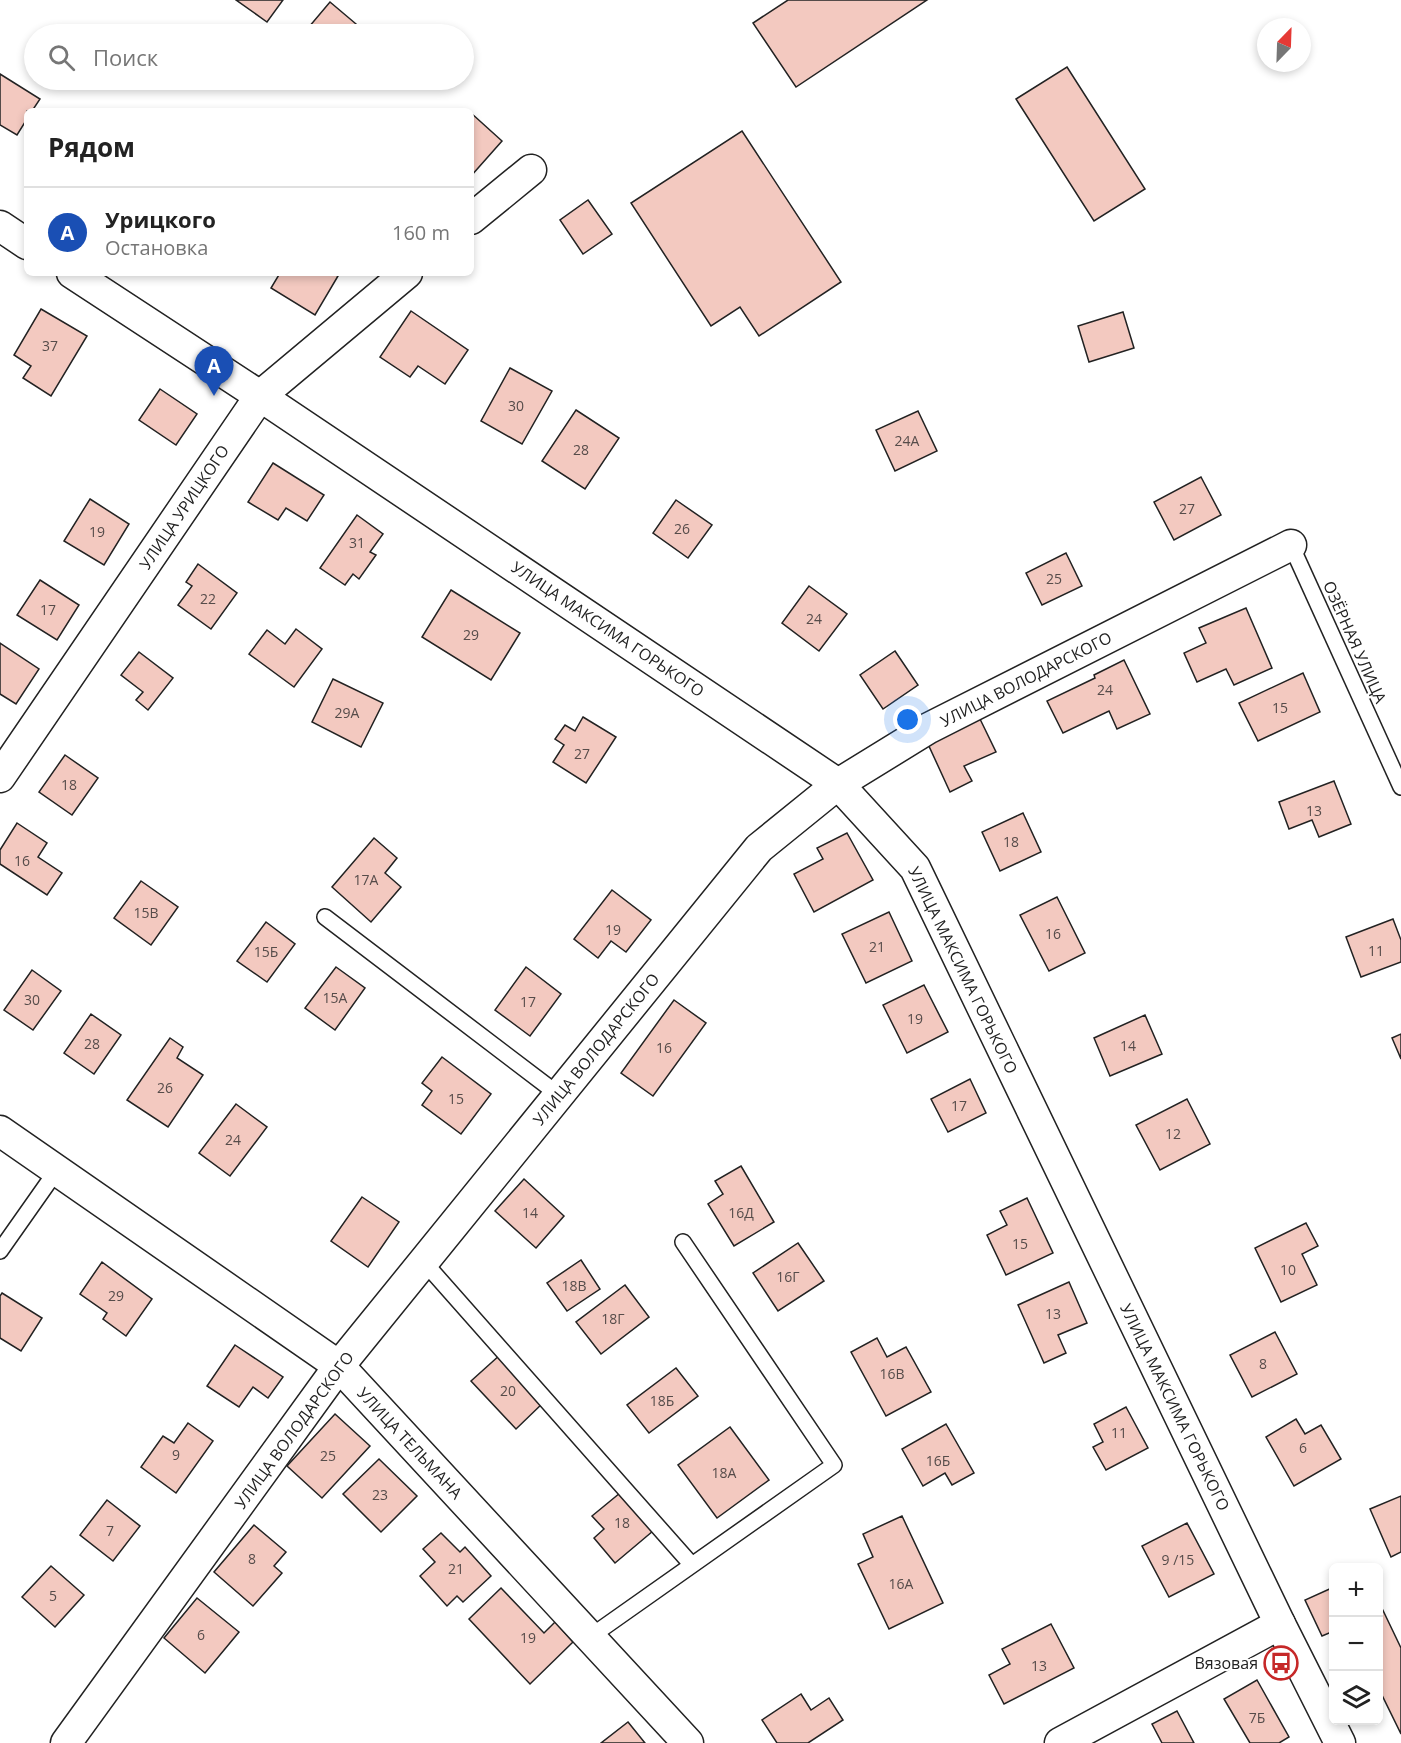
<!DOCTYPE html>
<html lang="ru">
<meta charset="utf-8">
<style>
body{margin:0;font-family:"Open Sans",sans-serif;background:#f6f6f6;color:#222}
.controls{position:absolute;right:18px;bottom:18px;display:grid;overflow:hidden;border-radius:9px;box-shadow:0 3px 9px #0003}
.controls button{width:54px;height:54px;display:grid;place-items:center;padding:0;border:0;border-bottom:2px solid #e0e0e0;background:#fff;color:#222;font:30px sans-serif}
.compass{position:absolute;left:1257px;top:18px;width:54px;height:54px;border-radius:50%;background:#fff;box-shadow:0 3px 9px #0003;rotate:23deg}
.you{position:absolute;left:908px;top:720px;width:21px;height:21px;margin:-15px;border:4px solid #fff;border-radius:50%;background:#1a73e8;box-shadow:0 0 0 9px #1a73e833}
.badge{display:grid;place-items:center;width:39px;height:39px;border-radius:50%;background:#db2777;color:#fff;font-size:20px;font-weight:700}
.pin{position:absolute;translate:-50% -50px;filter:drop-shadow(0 2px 3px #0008)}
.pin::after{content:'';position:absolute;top:32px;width:21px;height:18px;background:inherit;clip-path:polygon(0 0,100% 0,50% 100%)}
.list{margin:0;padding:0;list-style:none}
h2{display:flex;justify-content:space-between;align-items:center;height:78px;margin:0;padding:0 24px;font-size:26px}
h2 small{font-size:20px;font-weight:400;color:#767676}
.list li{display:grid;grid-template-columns:39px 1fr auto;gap:18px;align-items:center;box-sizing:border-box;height:90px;padding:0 24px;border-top:2px solid #e0e0e0}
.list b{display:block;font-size:22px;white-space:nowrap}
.list p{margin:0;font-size:20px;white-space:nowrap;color:#767676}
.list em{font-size:20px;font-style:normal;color:#767676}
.icon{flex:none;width:33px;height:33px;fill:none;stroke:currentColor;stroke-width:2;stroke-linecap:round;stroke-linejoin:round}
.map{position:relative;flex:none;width:1401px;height:1743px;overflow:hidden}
.search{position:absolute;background:#fff;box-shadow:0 3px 9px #0003;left:24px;top:24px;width:450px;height:66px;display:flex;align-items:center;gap:15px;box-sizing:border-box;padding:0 21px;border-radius:33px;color:#767676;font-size:22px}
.panel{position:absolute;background:#fff;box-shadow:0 3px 9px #0003;left:24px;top:108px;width:450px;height:168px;border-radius:9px}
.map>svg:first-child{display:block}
.building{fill:#f3c9c0;stroke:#222;stroke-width:1.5}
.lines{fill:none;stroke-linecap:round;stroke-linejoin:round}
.service-casing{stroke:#222;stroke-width:18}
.minor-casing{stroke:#222;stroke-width:33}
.service{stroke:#fff;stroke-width:15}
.minor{stroke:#fff;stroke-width:30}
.labels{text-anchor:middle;stroke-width:4.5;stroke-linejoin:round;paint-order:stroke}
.number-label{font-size:14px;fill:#564c4a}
.street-label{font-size:16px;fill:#222;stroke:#fff}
.poi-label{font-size:16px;fill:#222;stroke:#fff;text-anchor:end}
</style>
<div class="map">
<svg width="1401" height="1743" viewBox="0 0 1401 1743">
<rect width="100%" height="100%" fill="#fff"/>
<!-- building -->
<g class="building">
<path d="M236,0H283L267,22Z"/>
<path d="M788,0H927L796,87L753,23Z"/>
<path d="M330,2L362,29L358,34H303Z"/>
<path d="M1067,67L1145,189L1094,221L1016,99Z"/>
<path d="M0,74L40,99L32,111H27V119L17,135L0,125Z"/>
<path d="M471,113L502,141L471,176Z"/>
<path d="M742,131L841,282L759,336L740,307L711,326L631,203Z"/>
<path d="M588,200L612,234L583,254L560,220Z"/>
<path d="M280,273H332L338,276L315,315L271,288Z"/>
<path d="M41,309L87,336L51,396L23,378L31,366L14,355Z"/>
<path d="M411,311L468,350L445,384L418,366L410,377L380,357Z"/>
<path d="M1123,312L1134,348L1089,362L1078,326Z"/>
<path d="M510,368L552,391L522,444L481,421Z"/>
<path d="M160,389L197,414L176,445L139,420Z"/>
<path d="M576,410L619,438L585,489L542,461Z"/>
<path d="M918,411L937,451L895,471L876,430Z"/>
<path d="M273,463L324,495L307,521L286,508L278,520L248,502Z"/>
<path d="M1201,477L1221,515L1174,540L1154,502Z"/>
<path d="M90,499L129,524L104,565L64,541Z"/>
<path d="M676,500L712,525L688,558L653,533Z"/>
<path d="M357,515L383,534L370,552L376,555L359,579L353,574L345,585L320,568Z"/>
<path d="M1066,553L1082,586L1042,605L1026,573Z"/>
<path d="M198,564L237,593L211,629L178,605L192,586L186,582Z"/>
<path d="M40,580L79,605L57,640L17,615Z"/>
<path d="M809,586L847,614L819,651L782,623Z"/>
<path d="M451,590L520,633L491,680L422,637Z"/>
<path d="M1246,608L1272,668L1234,685L1226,669L1197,682L1184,653L1206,643L1199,628Z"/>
<path d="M296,629L322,649L294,687L249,654L267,630L285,644Z"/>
<path d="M0,643L39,669L16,704L0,694Z"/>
<path d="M895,651L918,685L883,709L860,675Z"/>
<path d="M139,652L173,678L148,710L136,700L143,692L121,675Z"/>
<path d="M1124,660L1150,714L1117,729L1109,711L1063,733L1047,701L1095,678L1094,675Z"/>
<path d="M1303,673L1320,712L1258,741L1239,703Z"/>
<path d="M333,679L383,703L361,747L312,722Z"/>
<path d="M583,717L616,737L586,783L553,762L564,745L555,739L565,725L575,731Z"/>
<path d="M980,719L996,752L964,766L972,781L950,792L928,744Z"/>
<path d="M65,755L98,778L72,815L39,792Z"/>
<path d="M1334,781L1351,824L1319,837L1312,820L1289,829L1279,802Z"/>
<path d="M1023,813L1041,852L1000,871L982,832Z"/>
<path d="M17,823L47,843L38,857L62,873L47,895L0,864V850Z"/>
<path d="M847,833L873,880L814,912L794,874L823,859L817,848Z"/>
<path d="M374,838L397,858L385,873L401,887L371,922L332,887Z"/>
<path d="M141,881L178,907L151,945L114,918Z"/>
<path d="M612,890L651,920L626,952L611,941L598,958L574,939Z"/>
<path d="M1057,897L1085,953L1049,971L1020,915Z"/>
<path d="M889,912L912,961L866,983L842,934Z"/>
<path d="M1393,919L1401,940V962L1361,977L1346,937Z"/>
<path d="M266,922L295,944L267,982L237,961Z"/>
<path d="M336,967L365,988L335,1030L305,1008Z"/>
<path d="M526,967L561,994L530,1036L495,1010Z"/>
<path d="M32,970L61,991L33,1030L4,1010Z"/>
<path d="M924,985L948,1032L907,1053L883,1005Z"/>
<path d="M674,1000L706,1023L653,1096L621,1073Z"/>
<path d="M91,1014L121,1035L94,1074L64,1053Z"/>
<path d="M1145,1015L1162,1054L1110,1076L1094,1038Z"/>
<path d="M1401,1034V1059L1392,1038Z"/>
<path d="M170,1038L183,1047L177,1058L203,1075L168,1127L127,1100Z"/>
<path d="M442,1057L491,1094L461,1134L422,1105L432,1091L422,1083Z"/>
<path d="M970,1079L986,1113L948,1132L931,1099Z"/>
<path d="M1187,1099L1210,1144L1160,1170L1136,1125Z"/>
<path d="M236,1104L267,1127L230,1176L199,1153Z"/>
<path d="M741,1166L774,1222L734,1246L708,1204L723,1194L715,1181Z"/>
<path d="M524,1179L564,1216L536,1248L495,1211Z"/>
<path d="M362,1197L399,1222L368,1267L331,1241Z"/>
<path d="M1027,1198L1053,1253L1006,1275L987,1235L1007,1225L1000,1211Z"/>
<path d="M1306,1223L1318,1246L1302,1254L1317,1285L1281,1302L1255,1248Z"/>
<path d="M798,1243L824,1281L778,1311L753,1273Z"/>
<path d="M581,1260L600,1289L567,1311L547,1283Z"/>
<path d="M102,1262L152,1299L126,1336L103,1319L107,1313L80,1294Z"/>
<path d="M1069,1282L1087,1323L1058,1335L1066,1353L1044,1363L1018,1305Z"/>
<path d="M625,1285L649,1317L601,1354L576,1322Z"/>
<path d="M2,1293L42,1318L21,1351L0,1338V1296Z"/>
<path d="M1275,1332L1297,1374L1252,1397L1230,1355Z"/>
<path d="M877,1338L887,1357L906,1347L931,1392L886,1416L851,1352Z"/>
<path d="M235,1345L283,1377L268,1398L253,1387L239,1407L207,1386Z"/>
<path d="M501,1354L545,1401L516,1429L471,1381Z"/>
<path d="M676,1368L698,1396L649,1433L627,1405Z"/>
<path d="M1126,1407L1148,1448L1106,1470L1093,1447L1103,1442L1094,1424Z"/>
<path d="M335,1414L370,1446L322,1498L287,1466Z"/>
<path d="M1296,1419L1305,1434L1321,1425L1341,1459L1294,1486L1266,1437Z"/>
<path d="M188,1423L213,1441L176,1493L141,1467L163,1436L174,1443Z"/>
<path d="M946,1424L974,1473L952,1485L945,1473L923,1486L902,1449Z"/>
<path d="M730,1427L769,1480L717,1518L678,1465Z"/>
<path d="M379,1459L417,1496L381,1532L343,1494Z"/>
<path d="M620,1493L653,1531L615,1563L594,1538L604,1529L592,1516Z"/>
<path d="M1401,1496V1552L1391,1557L1370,1509Z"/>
<path d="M107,1500L140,1526L113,1561L80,1535Z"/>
<path d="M902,1516L943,1603L889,1629L858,1564L873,1557L863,1534Z"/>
<path d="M1187,1523L1214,1574L1169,1597L1142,1546Z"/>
<path d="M254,1525L286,1552L274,1566L282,1573L253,1606L214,1572Z"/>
<path d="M441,1533L460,1552L465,1547L491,1576L463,1602L457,1596L447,1606L420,1576L435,1562L423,1549Z"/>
<path d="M51,1566L84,1595L55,1627L22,1597Z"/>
<path d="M1334,1587V1631L1322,1636L1305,1600Z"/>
<path d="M501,1588L544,1633L555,1622L573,1642L530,1684L469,1619Z"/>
<path d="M197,1598L239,1632L205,1673L164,1638Z"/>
<path d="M1378,1600L1401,1648V1734L1378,1687Z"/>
<path d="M1051,1624L1074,1668L1004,1704L989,1675L1010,1664L1002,1649Z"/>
<path d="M1257,1680L1289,1737L1279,1743H1250L1224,1699Z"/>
<path d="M801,1694L811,1710L829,1698L843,1720L808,1743H777L762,1720Z"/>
<path d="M1177,1711L1194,1743H1162L1152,1724Z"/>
<path d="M628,1722L645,1743H601Z"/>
</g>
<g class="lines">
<defs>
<g id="service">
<path d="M1291,545L1401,787"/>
<path d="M325,917L559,1095"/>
<path d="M0,1251L57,1170"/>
<path d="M424,1262L691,1564"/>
<path d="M590,1637L834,1465L683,1242"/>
</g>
<g id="minor">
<path d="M471,219L531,170"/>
<path d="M0,226L27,244"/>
<path d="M72,273L260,396L838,784L915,868L1280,1624L1340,1743"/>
<path d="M0,777L260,396L407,273"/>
<path d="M0,1131L339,1366L688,1743"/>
<path d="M66,1743L339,1366L759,848L838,784L929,728L1291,545"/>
<path d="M1060,1743L1280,1624"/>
</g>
</defs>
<!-- service casing -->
<use href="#service" class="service-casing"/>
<!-- minor casing -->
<use href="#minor" class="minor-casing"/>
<!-- service -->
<use href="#service" class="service"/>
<!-- minor -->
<use href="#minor" class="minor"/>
</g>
<!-- icons -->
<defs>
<symbol id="bus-ring" viewBox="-11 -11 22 22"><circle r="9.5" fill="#fff" stroke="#c62828" stroke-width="1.5"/><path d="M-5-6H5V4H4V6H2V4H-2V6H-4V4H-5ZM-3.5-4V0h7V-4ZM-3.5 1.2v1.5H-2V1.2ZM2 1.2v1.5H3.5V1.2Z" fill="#c62828"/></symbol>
</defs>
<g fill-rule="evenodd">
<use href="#bus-ring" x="1262" y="1644" width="38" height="38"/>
</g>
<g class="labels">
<!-- number labels -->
<g class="number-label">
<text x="50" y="351">37</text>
<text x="516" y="411">30</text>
<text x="907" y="446">24А</text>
<text x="581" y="455">28</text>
<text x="1187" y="514">27</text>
<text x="682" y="534">26</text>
<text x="97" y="537">19</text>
<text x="357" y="548">31</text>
<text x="1054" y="584">25</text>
<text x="208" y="604">22</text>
<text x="48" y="615">17</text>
<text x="814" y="624">24</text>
<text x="471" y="640">29</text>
<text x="1105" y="695">24</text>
<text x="1280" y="713">15</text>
<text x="347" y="718">29А</text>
<text x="582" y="759">27</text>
<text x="69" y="790">18</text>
<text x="1314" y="816">13</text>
<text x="1011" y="847">18</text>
<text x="22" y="866">16</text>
<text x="366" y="885">17А</text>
<text x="146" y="918">15В</text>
<text x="613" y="935">19</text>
<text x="1053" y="939">16</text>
<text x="877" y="952">21</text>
<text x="1376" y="956">11</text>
<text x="266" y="957">15Б</text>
<text x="335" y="1003">15А</text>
<text x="32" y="1005">30</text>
<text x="528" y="1007">17</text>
<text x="915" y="1024">19</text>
<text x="92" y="1049">28</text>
<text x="1128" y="1051">14</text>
<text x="664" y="1053">16</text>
<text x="165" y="1093">26</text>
<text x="456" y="1104">15</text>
<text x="959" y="1111">17</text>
<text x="1173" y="1139">12</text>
<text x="233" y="1145">24</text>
<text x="530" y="1218">14</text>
<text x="741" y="1218">16Д</text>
<text x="1020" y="1249">15</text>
<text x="1288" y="1275">10</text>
<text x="788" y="1282">16Г</text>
<text x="574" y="1291">18В</text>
<text x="116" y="1301">29</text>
<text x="1053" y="1319">13</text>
<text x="613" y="1324">18Г</text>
<text x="1263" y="1369">8</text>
<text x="892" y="1379">16В</text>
<text x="508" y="1396">20</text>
<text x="662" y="1406">18Б</text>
<text x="1119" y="1438">11</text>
<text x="1303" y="1453">6</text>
<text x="176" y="1460">9</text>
<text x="328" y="1461">25</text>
<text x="938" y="1466">16Б</text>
<text x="724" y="1478">18А</text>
<text x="380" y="1500">23</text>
<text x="622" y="1528">18</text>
<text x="110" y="1536">7</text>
<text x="252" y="1564">8</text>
<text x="1178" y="1565">9 /15</text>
<text x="456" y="1574">21</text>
<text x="901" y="1589">16А</text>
<text x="53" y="1601">5</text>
<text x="201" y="1640">6</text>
<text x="528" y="1643">19</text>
<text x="1039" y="1671">13</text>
<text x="1257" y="1723">7Б</text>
</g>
<!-- street labels -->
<g class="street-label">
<text transform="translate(184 507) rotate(-56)" y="6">УЛИЦА УРИЦКОГО</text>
<text transform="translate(608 629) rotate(34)" y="6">УЛИЦА МАКСИМА ГОРЬКОГО</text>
<text transform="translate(1355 642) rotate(66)" y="6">ОЗЁРНАЯ УЛИЦА</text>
<text transform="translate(1026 679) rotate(-27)" y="6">УЛИЦА ВОЛОДАРСКОГО</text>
<text transform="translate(963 970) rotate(64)" y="6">УЛИЦА МАКСИМА ГОРЬКОГО</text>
<text transform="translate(596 1049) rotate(-51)" y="6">УЛИЦА ВОЛОДАРСКОГО</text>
<text transform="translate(1175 1407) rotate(64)" y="6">УЛИЦА МАКСИМА ГОРЬКОГО</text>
<text transform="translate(294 1430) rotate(-54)" y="6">УЛИЦА ВОЛОДАРСКОГО</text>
<text transform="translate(410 1443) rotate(47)" y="6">УЛИЦА ТЕЛЬМАНА</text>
</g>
<!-- poi labels -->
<g class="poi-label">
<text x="1258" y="1669">Вязовая</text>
</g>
</g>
</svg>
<div class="controls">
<button>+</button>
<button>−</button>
<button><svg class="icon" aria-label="layers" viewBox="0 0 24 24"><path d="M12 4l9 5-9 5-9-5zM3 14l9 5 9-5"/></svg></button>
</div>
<svg class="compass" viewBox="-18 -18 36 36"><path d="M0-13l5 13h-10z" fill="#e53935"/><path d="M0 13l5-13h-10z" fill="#767676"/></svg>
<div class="you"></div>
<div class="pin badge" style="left:214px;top:396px;background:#1a4fb4">A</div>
<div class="search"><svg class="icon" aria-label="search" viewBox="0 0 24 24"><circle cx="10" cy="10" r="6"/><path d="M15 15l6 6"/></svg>Поиск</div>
<section class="panel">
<h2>Рядом<small></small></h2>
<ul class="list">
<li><span class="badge" style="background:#1a4fb4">A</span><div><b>Урицкого</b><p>Остановка</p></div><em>160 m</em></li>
</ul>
</section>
</div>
